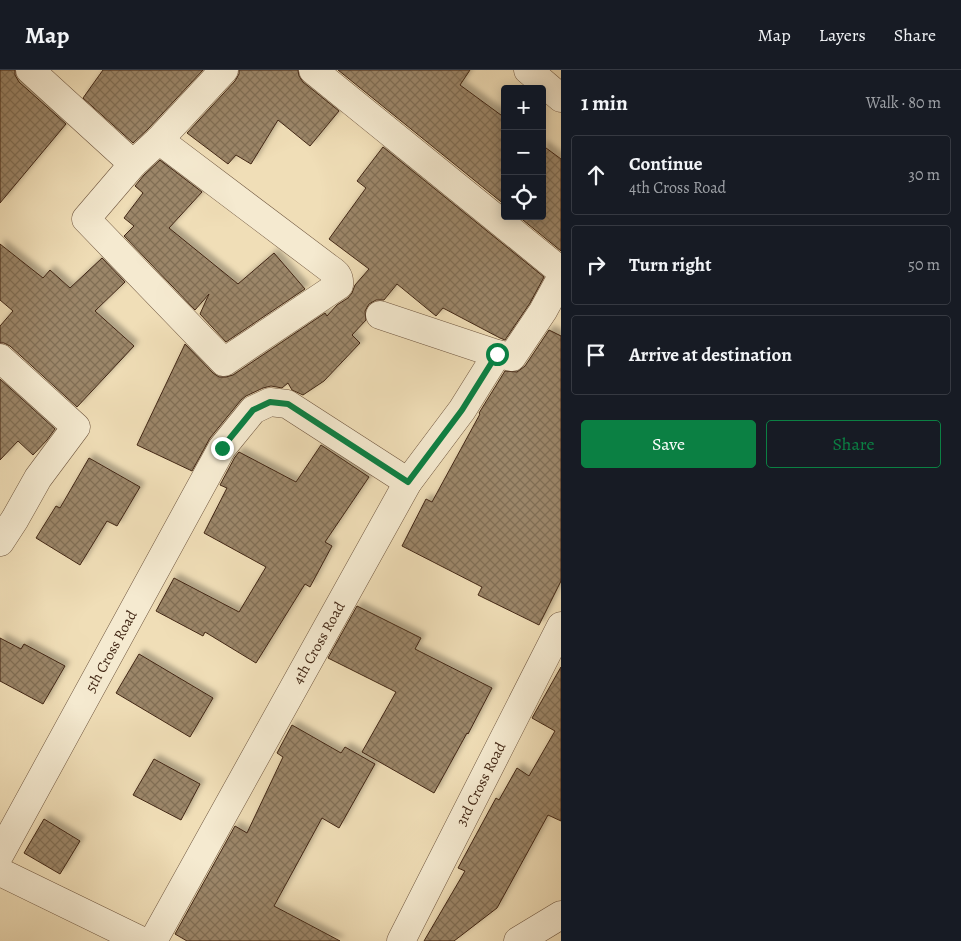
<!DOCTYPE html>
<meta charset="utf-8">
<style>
body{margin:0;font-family:Alegreya,serif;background:#20242c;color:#f1f3f6}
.controls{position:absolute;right:15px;top:15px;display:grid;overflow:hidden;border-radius:5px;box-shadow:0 2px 12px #0003}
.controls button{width:45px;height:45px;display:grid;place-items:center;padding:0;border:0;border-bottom:1px solid #363941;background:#171b24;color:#f1f3f6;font:25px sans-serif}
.stop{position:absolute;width:15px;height:15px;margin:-11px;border:4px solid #0b8043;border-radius:50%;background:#fff}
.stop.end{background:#0b8043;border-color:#fff;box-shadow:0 1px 5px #0008}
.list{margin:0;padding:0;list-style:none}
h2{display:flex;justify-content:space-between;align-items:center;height:65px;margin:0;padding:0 20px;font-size:21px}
h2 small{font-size:16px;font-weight:400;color:#9ea1a6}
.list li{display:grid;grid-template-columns:32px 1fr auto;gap:15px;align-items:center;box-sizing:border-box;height:80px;margin:0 10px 10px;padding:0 10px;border:1px solid #363941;border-radius:5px}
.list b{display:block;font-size:19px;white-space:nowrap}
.list p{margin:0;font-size:16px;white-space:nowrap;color:#9ea1a6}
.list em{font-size:16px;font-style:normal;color:#9ea1a6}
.actions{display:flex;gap:10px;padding:15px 20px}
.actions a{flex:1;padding:11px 0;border:1px solid #0b8043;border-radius:5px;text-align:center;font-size:18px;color:#0b8043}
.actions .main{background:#0b8043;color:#fff}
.icon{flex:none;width:28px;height:28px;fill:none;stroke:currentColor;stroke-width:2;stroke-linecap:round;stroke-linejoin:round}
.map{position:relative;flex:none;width:561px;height:871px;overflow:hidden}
header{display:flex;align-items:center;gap:30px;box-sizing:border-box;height:70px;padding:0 25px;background:#171b24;border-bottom:1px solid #363941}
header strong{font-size:24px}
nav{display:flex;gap:28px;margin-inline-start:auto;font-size:18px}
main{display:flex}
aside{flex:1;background:#171b24}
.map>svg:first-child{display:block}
.building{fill:url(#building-cross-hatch);stroke:#422715;filter:url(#shadow)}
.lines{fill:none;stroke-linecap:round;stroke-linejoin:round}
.minor-casing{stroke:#6e553e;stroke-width:29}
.minor{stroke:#f5ead0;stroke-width:28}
.route{stroke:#0b8043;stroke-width:6}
.labels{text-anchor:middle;stroke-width:4;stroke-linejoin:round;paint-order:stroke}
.street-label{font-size:15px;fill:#422715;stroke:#f5ead0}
</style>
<header>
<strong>Map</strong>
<nav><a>Map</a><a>Layers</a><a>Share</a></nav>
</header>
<main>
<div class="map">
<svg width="561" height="871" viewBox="0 0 561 871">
<defs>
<pattern id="building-cross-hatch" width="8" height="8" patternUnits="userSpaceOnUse" patternTransform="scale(1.25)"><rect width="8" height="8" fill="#9c8669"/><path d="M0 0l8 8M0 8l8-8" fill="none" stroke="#816e55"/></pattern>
<filter id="shadow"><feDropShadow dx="4.5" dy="-4.5" stdDeviation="2.5" flood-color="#0004"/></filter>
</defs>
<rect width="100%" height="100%" fill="#f0deb7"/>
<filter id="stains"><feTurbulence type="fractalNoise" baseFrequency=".004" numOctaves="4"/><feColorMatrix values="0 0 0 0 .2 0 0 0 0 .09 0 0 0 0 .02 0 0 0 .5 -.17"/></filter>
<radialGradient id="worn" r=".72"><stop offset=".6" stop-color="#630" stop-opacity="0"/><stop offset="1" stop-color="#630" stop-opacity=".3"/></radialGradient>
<!-- building -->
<g class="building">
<path d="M0,0H15V5L19,12L66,54L0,133Z"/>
<path d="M103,0H203L148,59L133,73L83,28Z"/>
<path d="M239,0H298L299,6L303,12L339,41L310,76L278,50L251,94L236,85L228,94L187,63L235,11L239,4Z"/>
<path d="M338,0H470L460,15L505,48V135Z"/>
<path d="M542,75L561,89V181L518,146H542Z"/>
<path d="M383,77L544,207L530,233L505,270L500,268L443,238L436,246L397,214L384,230H376L369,234L365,241L366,250L352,265L360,273L324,311L303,325L292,320L288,313L282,318L271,316L263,318L246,326L241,330L210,368L192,401L137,375L185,274L213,303L219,307H226L233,305L325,243L327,246L337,235L348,228L352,223L355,215L369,199L329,169L366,118L357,111Z"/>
<path d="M160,90L202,122L169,158L238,214L274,183L305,219L226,272L200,244L209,224L195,240L124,166L134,156L124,148L143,123L135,116L144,105Z"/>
<path d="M0,174L43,208L50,200L70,218L102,188L125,212L95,241L134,276L77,337L10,276L4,273H0V256L13,241L0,230Z"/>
<path d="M549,260L561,266V511L539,555L478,525L482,517L402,476L426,429L432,432L480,344L479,343L505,301L517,302L525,296Z"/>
<path d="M0,309L55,359L47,370L33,385L18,371L0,390Z"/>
<path d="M321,375L369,407L325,472L332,476L310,517L305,514L256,593L205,562L203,566L156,541L174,508L239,542L266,497L204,463L227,418L220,415L235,387L239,382L296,412Z"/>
<path d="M89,388L140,417L117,456L107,451L80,495L36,468L56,436L60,438Z"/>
<path d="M357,536L421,568L415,579L492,618L468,664L467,663L434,723L362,682L396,622L328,588Z"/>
<path d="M0,568L21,579L24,574L65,596L43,634L0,611Z"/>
<path d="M139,584L213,628L190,667L116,623Z"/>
<path d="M561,597V751L548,745L497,838L454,871H424L465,801L458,798L496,728L499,730L517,698L529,706L555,661L532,648Z"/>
<path d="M292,655L341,683L345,677L375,694L339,758L322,748L274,836L340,871H187L175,864L235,756L247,763L283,687L277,683Z"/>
<path d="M154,689L200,714L181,750L133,725Z"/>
<path d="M44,749L80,771L60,804L24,783Z"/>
</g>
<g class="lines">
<defs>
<g id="minor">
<path d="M30,0L133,94L159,70L224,0"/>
<path d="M313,0L561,201"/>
<path d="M528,0L561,28"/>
<path d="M133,94L86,149L224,292L339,215C340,206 336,203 330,199L159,70"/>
<path d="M380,245L497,284L512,287L543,241L561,208"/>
<path d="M0,288L76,357L38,408L15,449L0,472"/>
<path id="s1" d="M0,784L222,378L253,340L270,332L287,334L408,412"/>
<path d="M0,802L142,871"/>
<path id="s2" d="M153,871L408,412L462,340L497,284"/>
<path id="s3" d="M401,871L561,556"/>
<path d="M518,871L561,845"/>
</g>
</defs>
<!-- minor casing -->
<use href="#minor" class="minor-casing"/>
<!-- minor -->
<use href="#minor" class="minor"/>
</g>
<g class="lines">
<!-- route -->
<path class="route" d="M222,378L253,340L270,332L288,334L408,412L462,340L497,284"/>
</g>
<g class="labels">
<!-- street labels -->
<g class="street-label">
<text dy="5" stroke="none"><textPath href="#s2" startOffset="341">4th Cross Road</textPath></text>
<text dy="5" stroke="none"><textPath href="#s1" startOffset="231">5th Cross Road</textPath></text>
<text dy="5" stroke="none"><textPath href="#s3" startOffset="176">3rd Cross Road</textPath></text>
</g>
</g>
<rect width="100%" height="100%" filter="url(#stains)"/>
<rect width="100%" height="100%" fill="url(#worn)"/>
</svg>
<div class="controls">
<button>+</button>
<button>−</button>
<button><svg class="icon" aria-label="locate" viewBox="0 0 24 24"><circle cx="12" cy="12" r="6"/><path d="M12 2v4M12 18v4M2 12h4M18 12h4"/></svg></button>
</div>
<div class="stop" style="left:497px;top:284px"></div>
<div class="stop end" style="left:222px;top:378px"></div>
</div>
<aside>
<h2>1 min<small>Walk · 80 m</small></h2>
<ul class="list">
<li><svg class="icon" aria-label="ahead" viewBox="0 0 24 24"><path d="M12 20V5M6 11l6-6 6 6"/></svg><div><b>Continue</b><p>4th Cross Road</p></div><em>30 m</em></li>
<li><svg class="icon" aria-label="right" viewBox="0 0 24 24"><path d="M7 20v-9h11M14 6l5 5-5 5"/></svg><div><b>Turn right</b></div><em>50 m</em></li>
<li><svg class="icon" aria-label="arrive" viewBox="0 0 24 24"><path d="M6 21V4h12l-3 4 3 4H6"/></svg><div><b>Arrive at destination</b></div></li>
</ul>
<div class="actions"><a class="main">Save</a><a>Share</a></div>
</aside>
</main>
